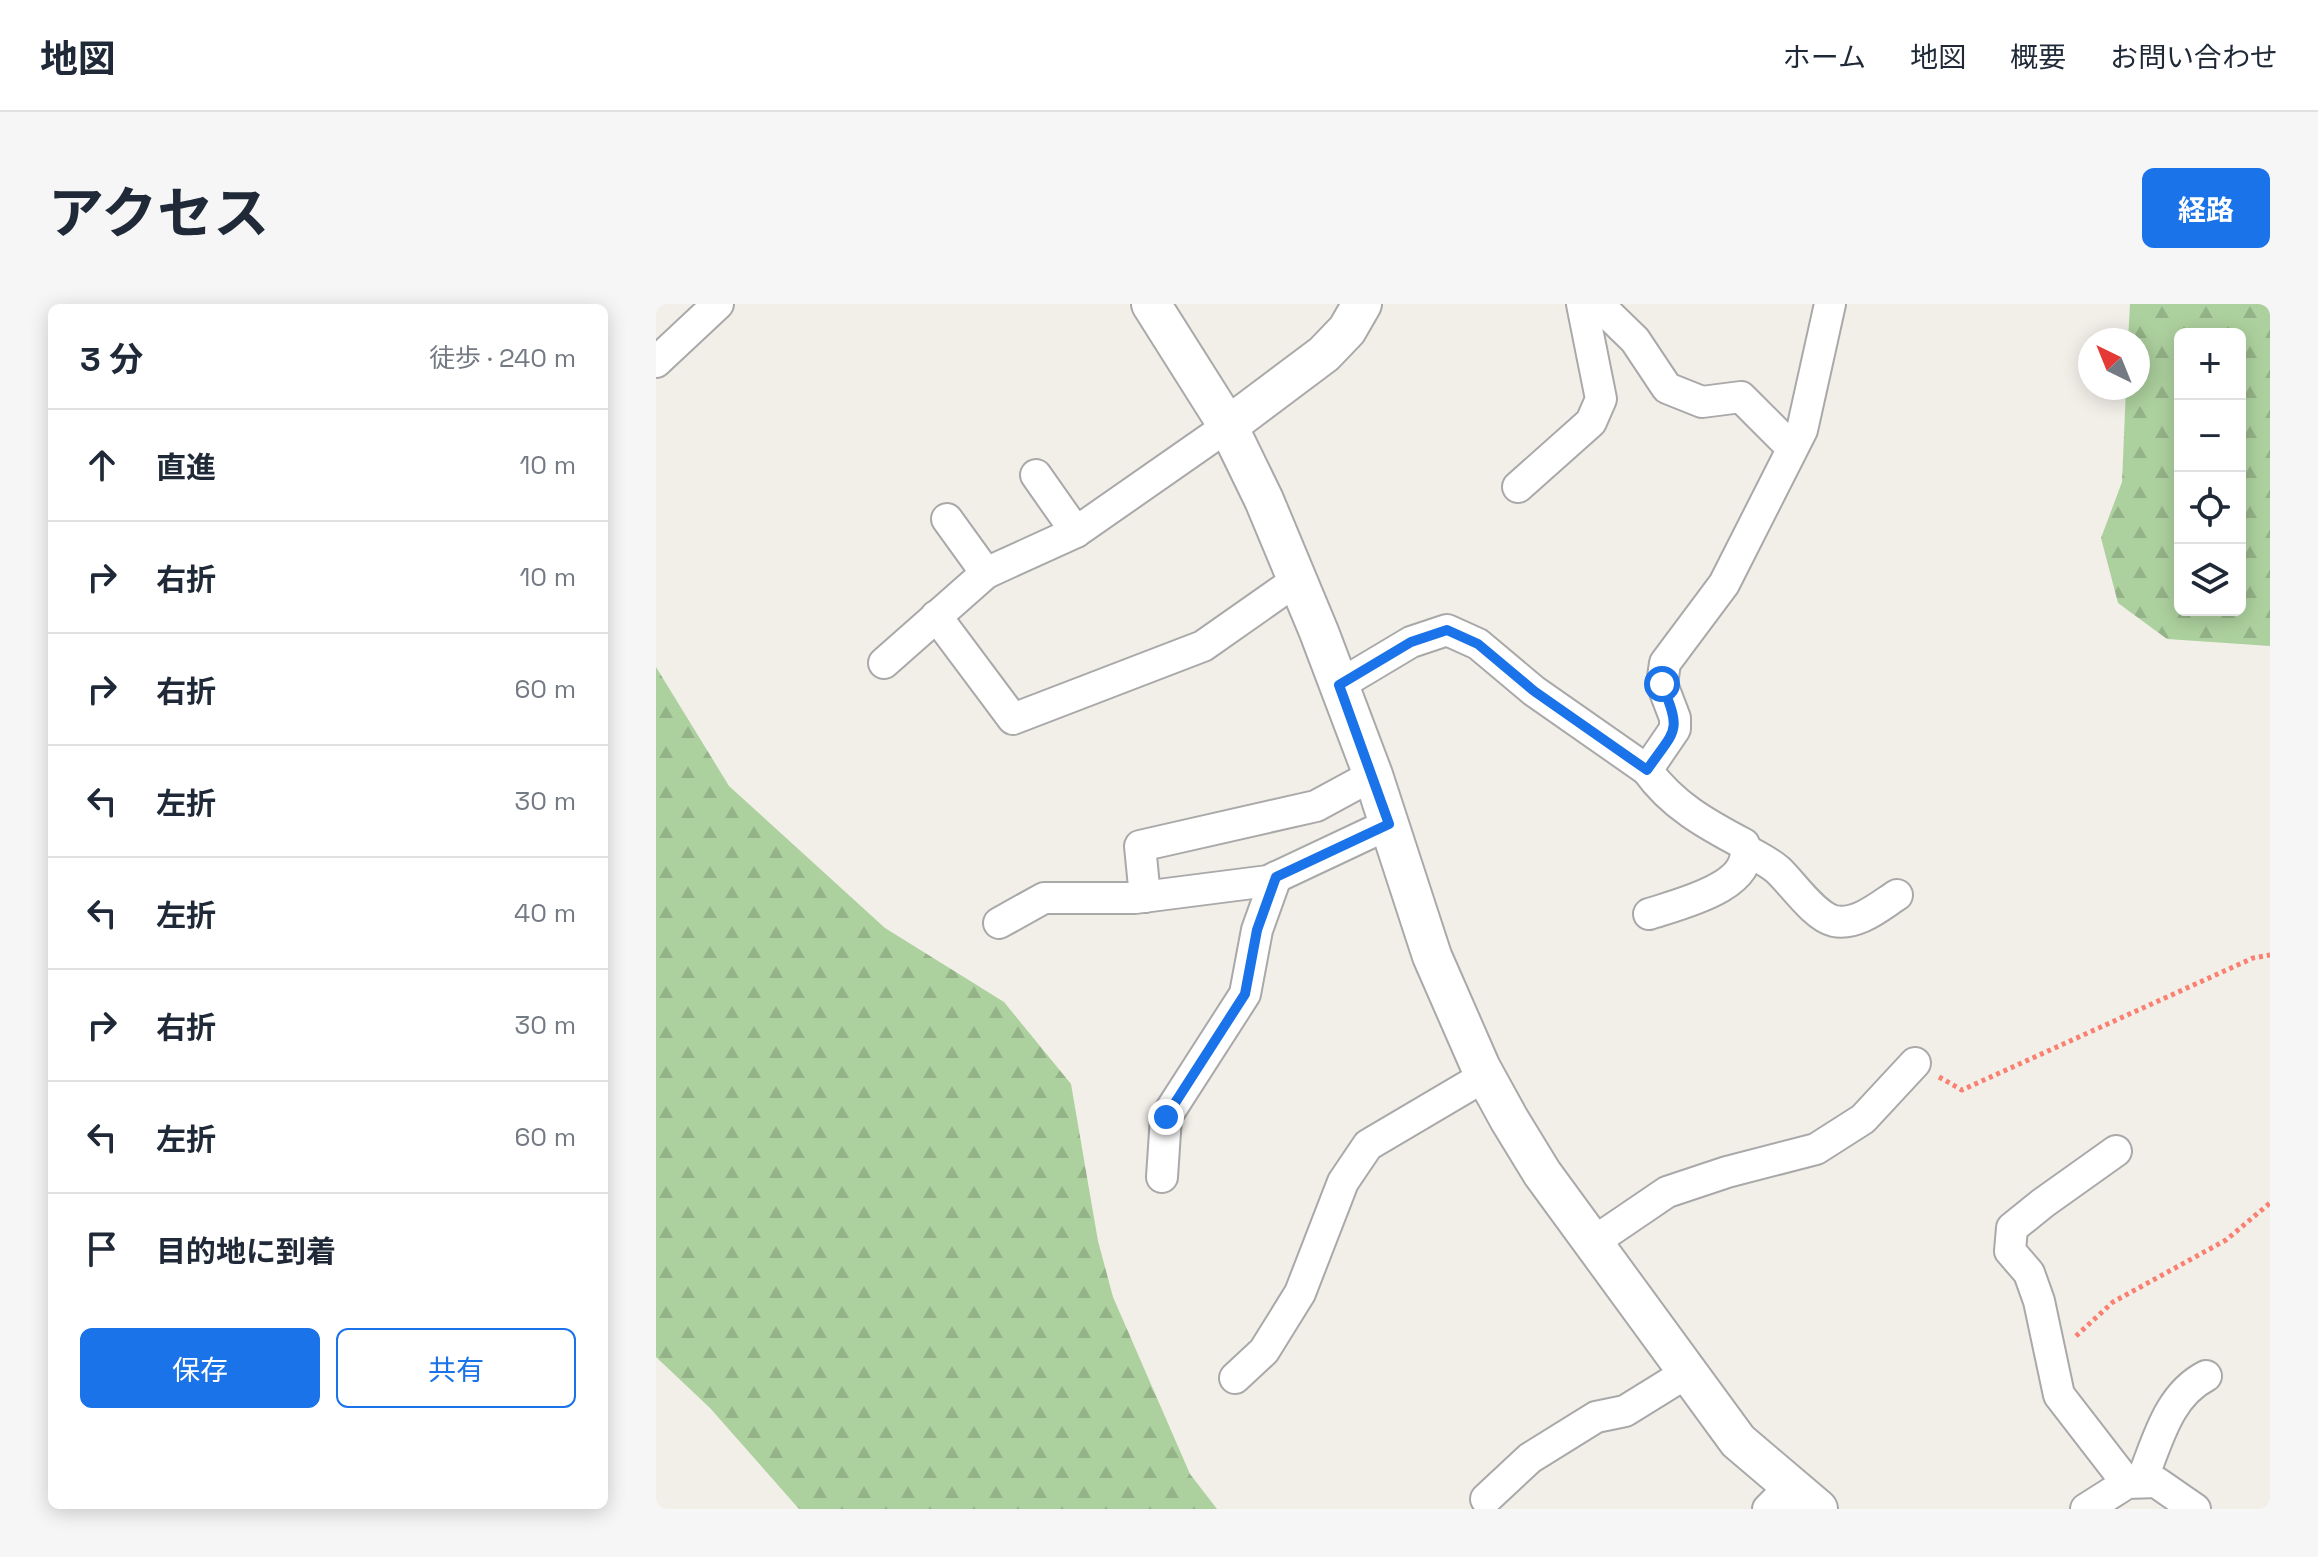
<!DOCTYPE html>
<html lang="ja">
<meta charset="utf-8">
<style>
body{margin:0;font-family:"Space Grotesk","Noto Sans JP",sans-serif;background:#f6f6f7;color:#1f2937}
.controls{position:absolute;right:24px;top:24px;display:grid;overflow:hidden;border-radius:12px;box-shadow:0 4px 20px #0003}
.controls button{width:72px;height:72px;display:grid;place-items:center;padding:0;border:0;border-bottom:2px solid #e0e1e3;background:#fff;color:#1f2937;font:40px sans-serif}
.compass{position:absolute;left:1422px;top:24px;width:72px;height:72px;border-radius:50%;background:#fff;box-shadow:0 4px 20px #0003;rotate:317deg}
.stop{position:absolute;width:24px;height:24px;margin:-18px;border:6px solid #1a73e8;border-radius:50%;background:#fff}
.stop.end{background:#1a73e8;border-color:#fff;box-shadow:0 2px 8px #0008}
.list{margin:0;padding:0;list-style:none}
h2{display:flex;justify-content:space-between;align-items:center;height:104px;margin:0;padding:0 32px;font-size:34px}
h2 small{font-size:26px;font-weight:400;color:#747a83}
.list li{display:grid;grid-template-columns:52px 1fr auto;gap:24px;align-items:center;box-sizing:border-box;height:112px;padding:0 32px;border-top:2px solid #e0e1e3}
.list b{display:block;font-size:30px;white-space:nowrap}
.list em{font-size:26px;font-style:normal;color:#747a83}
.actions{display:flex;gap:16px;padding:24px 32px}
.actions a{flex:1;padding:18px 0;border:2px solid #1a73e8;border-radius:12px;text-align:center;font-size:28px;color:#1a73e8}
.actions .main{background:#1a73e8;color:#fff}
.icon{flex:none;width:44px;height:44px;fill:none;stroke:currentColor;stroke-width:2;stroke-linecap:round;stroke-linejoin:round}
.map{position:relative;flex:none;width:1614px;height:1205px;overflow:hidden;border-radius:12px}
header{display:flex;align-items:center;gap:48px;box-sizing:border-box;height:112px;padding:0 40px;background:#fff;border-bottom:2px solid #e0e1e3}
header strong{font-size:38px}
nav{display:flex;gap:44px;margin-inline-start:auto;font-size:28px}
.intro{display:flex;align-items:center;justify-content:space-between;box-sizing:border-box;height:192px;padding:0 48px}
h1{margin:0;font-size:56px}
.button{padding:20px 36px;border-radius:12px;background:#1a73e8;color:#fff;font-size:28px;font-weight:700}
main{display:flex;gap:48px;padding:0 48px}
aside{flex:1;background:#fff;border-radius:12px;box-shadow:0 4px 20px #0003}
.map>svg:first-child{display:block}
.forest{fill:url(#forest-firs);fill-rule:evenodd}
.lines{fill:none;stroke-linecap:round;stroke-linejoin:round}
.minor-casing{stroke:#a9a9a9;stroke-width:34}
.tertiary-casing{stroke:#a9a9a9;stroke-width:42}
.path{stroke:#fa8072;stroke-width:5;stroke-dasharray:4 4;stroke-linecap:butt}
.minor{stroke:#fff;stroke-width:30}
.tertiary{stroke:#fff;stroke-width:38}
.route{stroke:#1a73e8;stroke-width:10}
</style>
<header>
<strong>地図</strong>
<nav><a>ホーム</a><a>地図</a><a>概要</a><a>お問い合わせ</a></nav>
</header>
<div class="intro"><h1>アクセス</h1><a class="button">経路</a></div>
<main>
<aside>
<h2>3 分<small>徒歩 · 240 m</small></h2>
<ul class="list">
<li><svg class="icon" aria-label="ahead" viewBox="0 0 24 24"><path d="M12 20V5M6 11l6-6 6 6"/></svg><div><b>直進</b></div><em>10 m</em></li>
<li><svg class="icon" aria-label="right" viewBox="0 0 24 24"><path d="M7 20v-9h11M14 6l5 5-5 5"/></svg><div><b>右折</b></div><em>10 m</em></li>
<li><svg class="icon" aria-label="right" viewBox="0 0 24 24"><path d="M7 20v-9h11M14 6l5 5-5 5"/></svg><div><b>右折</b></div><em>60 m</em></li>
<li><svg class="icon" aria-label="left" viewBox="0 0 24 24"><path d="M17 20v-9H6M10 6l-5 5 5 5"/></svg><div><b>左折</b></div><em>30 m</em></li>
<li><svg class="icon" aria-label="left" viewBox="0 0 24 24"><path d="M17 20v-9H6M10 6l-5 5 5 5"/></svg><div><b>左折</b></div><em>40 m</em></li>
<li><svg class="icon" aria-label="right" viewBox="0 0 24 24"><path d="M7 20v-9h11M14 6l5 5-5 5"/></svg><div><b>右折</b></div><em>30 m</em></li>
<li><svg class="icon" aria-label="left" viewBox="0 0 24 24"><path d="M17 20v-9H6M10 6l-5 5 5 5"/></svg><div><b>左折</b></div><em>60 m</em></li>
<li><svg class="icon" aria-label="arrive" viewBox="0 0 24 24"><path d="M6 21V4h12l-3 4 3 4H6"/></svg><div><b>目的地に到着</b></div></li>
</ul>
<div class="actions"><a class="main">保存</a><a>共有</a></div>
</aside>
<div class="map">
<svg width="1614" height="1205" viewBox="0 0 1614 1205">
<defs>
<pattern id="forest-firs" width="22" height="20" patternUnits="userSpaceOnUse" patternTransform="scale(2)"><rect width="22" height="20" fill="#add19e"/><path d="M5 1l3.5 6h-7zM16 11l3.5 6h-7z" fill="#95b388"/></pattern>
</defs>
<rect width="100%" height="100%" fill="#f2efe9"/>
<!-- forest -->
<g class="forest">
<path d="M1474,0H1614V342L1511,335L1462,299L1445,234L1466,178L1470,84H1482V36H1472ZM1524,30H1584V306H1524Z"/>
<path d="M0,363L73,482L229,624L348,698L415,780L442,937L457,993L534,1170L561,1205H143L54,1104L0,1053Z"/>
</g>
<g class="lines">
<defs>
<g id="minor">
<path d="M942,0L979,36L1011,84L1046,98L1085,93L1136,144"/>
<path d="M0,58L62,0"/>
<path d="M380,171L420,228L572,122"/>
<path d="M862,183L935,118L945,95L926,0"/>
<path d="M291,215L330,269L420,228"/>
<path d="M280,312L357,415L547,342L641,276"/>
<path d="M228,359L330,269"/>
<path d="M683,381L755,338L791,326L822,340L878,387L991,466"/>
<path d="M1090,546C1100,552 1113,558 1122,566C1137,580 1158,612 1178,617C1201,622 1224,602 1241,591"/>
<path d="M489,593L484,542L660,502L717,471"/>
<path d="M993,610C1020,601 1103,582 1088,540C1050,520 1016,501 991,466L1019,425V414L1006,380L1009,359L1068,280L1146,126L1174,0"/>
<path d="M343,619L388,594H479L612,577L733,520"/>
<path d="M1460,847L1387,899L1356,924L1354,947L1373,969L1383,997L1403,1091L1471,1179"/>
<path d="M506,873L510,813L589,690L601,626L620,573"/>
<path d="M936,939L1011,888L1071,868L1160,845L1207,815L1259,759"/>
<path d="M579,1074L608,1047L644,989L687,878L712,841L829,772"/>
<path d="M1485,1178C1501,1140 1511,1092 1550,1072"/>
<path d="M830,1195L874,1154L940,1113L969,1107L1032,1068"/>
<path d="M1112,1205L1135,1182"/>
<path d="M1430,1205L1471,1179L1500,1178L1539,1205"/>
</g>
<g id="tertiary">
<path d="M495,0L572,122L608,196L663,328L717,471L776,652L825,764L853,815L886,869L1082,1137L1162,1205"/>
<path d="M572,122L668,50L691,26L706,0"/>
</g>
</defs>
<!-- minor casing -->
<use href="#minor" class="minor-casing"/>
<!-- tertiary casing -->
<use href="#tertiary" class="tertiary-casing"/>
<!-- path -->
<g class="path">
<path d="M1283,773L1306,786L1597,654L1614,651"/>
<path d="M1420,1032L1457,998L1570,936L1614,899"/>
</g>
<!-- minor -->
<use href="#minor" class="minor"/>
<!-- tertiary -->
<use href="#tertiary" class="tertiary"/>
</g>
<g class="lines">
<!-- route -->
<path class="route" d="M510,813L589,690L601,626L620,573L733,520L683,381L755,338L791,326L822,340L878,387L991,466C1020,424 1026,430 1006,380"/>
</g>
</svg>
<div class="controls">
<button>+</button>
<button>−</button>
<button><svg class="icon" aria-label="locate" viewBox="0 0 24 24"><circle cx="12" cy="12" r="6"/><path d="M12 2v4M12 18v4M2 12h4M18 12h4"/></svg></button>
<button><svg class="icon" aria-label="layers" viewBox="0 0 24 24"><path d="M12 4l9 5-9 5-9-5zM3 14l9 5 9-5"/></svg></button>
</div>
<svg class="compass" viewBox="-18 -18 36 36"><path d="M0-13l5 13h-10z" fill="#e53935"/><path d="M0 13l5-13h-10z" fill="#747a83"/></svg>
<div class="stop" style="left:1006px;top:380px"></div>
<div class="stop end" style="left:510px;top:813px"></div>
</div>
</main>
